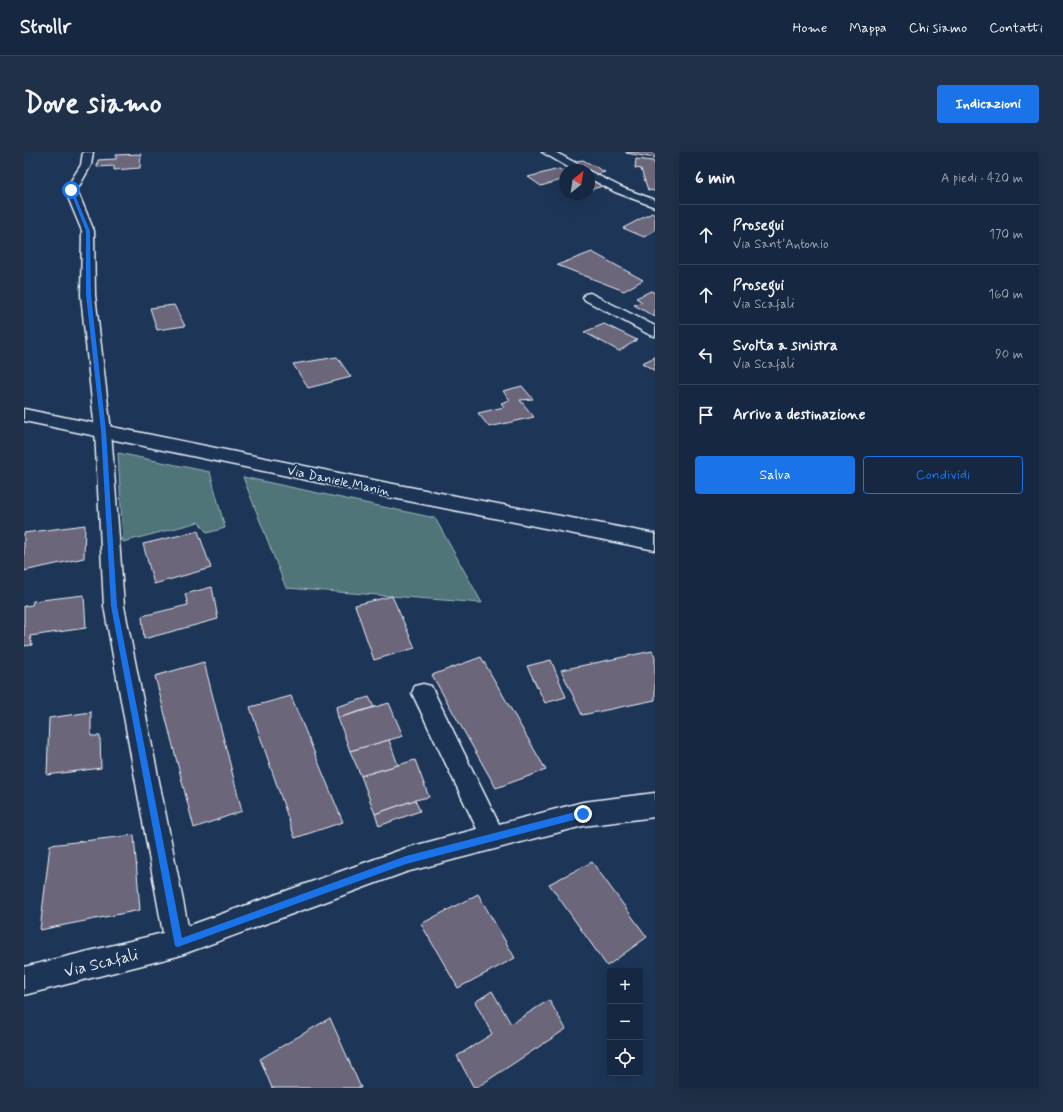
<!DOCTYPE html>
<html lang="it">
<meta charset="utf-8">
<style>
body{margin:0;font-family:Mynerve,sans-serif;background:#1f3048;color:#f1f3f6}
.controls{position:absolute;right:12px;bottom:12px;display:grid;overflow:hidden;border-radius:4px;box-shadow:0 4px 16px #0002}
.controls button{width:36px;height:36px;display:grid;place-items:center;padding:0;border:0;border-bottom:1px solid #35445a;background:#162841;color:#f1f3f6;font:20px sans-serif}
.compass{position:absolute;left:535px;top:12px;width:36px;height:36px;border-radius:50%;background:#162841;box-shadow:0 4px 16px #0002;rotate:30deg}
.stop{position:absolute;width:12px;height:12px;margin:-9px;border:3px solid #1a73e8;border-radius:50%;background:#fff}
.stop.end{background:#1a73e8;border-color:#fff;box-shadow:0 1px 4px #0008}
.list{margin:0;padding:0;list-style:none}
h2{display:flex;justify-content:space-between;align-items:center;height:52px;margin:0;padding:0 16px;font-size:17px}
h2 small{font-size:13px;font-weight:400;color:#9ea6b1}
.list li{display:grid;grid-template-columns:26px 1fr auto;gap:12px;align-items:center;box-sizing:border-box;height:60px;padding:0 16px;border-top:1px solid #35445a}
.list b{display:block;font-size:15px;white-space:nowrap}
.list p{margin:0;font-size:13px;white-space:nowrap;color:#9ea6b1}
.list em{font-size:13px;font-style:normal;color:#9ea6b1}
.actions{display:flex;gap:8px;padding:12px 16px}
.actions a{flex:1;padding:9px 0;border:1px solid #1a73e8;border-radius:4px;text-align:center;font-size:14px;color:#1a73e8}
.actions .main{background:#1a73e8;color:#fff}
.icon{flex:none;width:22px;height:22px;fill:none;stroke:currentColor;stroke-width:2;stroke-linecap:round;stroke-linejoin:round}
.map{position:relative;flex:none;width:631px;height:936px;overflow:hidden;border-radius:4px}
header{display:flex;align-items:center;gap:24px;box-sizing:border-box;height:56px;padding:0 20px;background:#162841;border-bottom:1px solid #35445a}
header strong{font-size:19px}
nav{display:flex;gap:22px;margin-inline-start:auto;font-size:14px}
.intro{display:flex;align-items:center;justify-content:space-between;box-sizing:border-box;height:96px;padding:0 24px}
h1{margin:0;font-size:28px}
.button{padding:10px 18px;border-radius:4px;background:#1a73e8;color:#fff;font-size:14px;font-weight:700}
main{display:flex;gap:24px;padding:0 24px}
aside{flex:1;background:#162841;border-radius:4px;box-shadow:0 4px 16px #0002}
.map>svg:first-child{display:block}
.green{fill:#4f7578;stroke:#9cb3b8}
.building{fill:#6c667a;stroke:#e8f1f8}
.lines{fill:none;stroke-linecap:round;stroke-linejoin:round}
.minor-casing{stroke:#e8f1f8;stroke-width:3}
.secondary-casing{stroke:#e8f1f8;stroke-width:3}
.minor{fill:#1d3557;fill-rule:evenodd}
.secondary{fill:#1d3557;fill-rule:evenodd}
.route{fill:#1a73e8}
.labels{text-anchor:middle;stroke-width:3.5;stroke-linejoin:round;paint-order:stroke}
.street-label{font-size:13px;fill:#e8f1f8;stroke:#1d3557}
.near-street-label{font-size:16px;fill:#e8f1f8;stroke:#1d3557}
</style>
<header>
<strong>Strollr</strong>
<nav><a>Home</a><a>Mappa</a><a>Chi siamo</a><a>Contatti</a></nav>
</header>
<div class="intro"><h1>Dove siamo</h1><a class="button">Indicazioni</a></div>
<main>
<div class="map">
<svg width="631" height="936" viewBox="0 0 631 936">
<rect width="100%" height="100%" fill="#1d3557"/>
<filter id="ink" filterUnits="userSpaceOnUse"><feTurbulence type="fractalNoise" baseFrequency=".025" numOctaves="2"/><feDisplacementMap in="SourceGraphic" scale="8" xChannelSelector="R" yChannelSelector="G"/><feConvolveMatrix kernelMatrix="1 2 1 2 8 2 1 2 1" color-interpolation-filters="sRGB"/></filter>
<g filter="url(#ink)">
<!-- green -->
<g class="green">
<path d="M94,301L186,320L201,376L183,381L175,370L99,390Z"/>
<path d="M219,325L411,366L458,451L262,436Z"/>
</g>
<!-- building -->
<g class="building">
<path d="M602,0H631V6L602,1Z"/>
<path d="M117,2L116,16L90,18V14L73,15L74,8L92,7V3Z"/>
<path d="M612,7L629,9L631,13V39L624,38L617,17L611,16Z"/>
<path d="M559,8L581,20L570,23L565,21V18H560L546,10Z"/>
<path d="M535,17L541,20V27L517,34L504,25Z"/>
<path d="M565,26L579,34L565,38Z"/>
<path d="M628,61L631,63V78L620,85L599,76Z"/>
<path d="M568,100L619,128L600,139L533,113Z"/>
<path d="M627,139L631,141V165L610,153L618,150L612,146Z"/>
<path d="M150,153L161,174L133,178L126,156Z"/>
<path d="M580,172L613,188L595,199L560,180Z"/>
<path d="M313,205L327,225L284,236L269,212Z"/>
<path d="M631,205V219L618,211Z"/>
<path d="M498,234L509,247L496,248L510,265L465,275L454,261L480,255L477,251L486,248L479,239Z"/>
<path d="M61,373L60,406L0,419V381Z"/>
<path d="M174,379L187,416L130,432L119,392Z"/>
<path d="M188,435L194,467L120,487L118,464L164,453L161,442Z"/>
<path d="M60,443L62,476L6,484L8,493L0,494V454L8,453L9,449Z"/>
<path d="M368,444L391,496L350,508L331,453Z"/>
<path d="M628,499L631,505V548L558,563L537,518Z"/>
<path d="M457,505L522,618L472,636L408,523Z"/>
<path d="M527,508L542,545L521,551L503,514Z"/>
<path d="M180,510L218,659L170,676L131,524Z"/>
<path d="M267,544L319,670L271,686L226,555Z"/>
<path d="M345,545L350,555L314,566L312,555Z"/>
<path d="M365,551L379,584L326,599L314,566Z"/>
<path d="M67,560V584H76L77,616L23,623L25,566Z"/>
<path d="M365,588L374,613L337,624L326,599Z"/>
<path d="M391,608L405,645L391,648L351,662L337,624Z"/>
<path d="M391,648L396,659L355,674L351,662Z"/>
<path d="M110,683L116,758L16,778L26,693Z"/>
<path d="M568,710L623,785L583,814L525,732Z"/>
<path d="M454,742L491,806L434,836L397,772Z"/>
<path d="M468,839L487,872L525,848L542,877L452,936H450L433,904L468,882L451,850Z"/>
<path d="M306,866L337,936H248L236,907Z"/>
</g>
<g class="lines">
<defs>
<g id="minor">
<path d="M59,0H69L67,13L53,38L70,79L71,143L87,279L100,454L164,774L382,696L453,677L388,541L391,534L399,532L407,534L475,672L559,650L631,641V665L559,674L382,720L154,804L0,843V815L139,781L80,454L71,279L57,143L58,79L41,38L57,13Z"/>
<path d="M518,0H531L561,16L562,18H549Z"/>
<path d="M565,19L599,36L631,48V55L591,40L565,26Z"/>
<path d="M566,141L631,174V184L626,183L561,148L559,145L561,142Z"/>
</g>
<path id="secondary" d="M0,257L359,330L631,382V398L359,344L0,269Z"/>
</defs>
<!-- minor casing -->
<use href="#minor" class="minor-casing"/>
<!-- secondary casing -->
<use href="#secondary" class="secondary-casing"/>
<!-- minor -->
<use href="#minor" class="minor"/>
<!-- secondary -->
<use href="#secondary" class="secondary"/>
</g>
</g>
<!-- route -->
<path class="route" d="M47,37L49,38L66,79L67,143L82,279L93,454L158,786L382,704L559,658L563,662L561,665L382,712L154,795L151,794L87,454L77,279L62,143V79L46,38Z"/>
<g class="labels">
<!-- street labels -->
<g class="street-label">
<text transform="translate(315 328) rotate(12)" y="5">Via Daniele Manin</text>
</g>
<!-- near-street labels -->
<g class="near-street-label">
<text transform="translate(77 810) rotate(-14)" y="6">Via Scafali</text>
</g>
</g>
</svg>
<div class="controls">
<button>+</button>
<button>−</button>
<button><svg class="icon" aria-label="locate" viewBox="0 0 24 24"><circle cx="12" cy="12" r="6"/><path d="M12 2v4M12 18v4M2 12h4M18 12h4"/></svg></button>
</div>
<svg class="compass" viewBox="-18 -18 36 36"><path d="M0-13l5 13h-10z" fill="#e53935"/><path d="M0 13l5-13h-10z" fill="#9ea6b1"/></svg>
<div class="stop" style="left:47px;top:38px"></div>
<div class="stop end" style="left:559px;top:662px"></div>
</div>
<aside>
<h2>6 min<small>A piedi · 420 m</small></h2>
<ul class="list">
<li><svg class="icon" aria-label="ahead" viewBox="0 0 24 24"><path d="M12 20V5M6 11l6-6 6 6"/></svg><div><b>Prosegui</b><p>Via Sant'Antonio</p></div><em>170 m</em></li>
<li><svg class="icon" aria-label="ahead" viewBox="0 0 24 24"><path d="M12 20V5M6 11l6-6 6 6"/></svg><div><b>Prosegui</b><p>Via Scafali</p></div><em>160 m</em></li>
<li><svg class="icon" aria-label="left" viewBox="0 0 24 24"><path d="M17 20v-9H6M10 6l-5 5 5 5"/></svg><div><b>Svolta a sinistra</b><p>Via Scafali</p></div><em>90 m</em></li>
<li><svg class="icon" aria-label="arrive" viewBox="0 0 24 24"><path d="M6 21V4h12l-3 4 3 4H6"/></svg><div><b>Arrivo a destinazione</b></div></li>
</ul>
<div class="actions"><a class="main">Salva</a><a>Condividi</a></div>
</aside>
</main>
